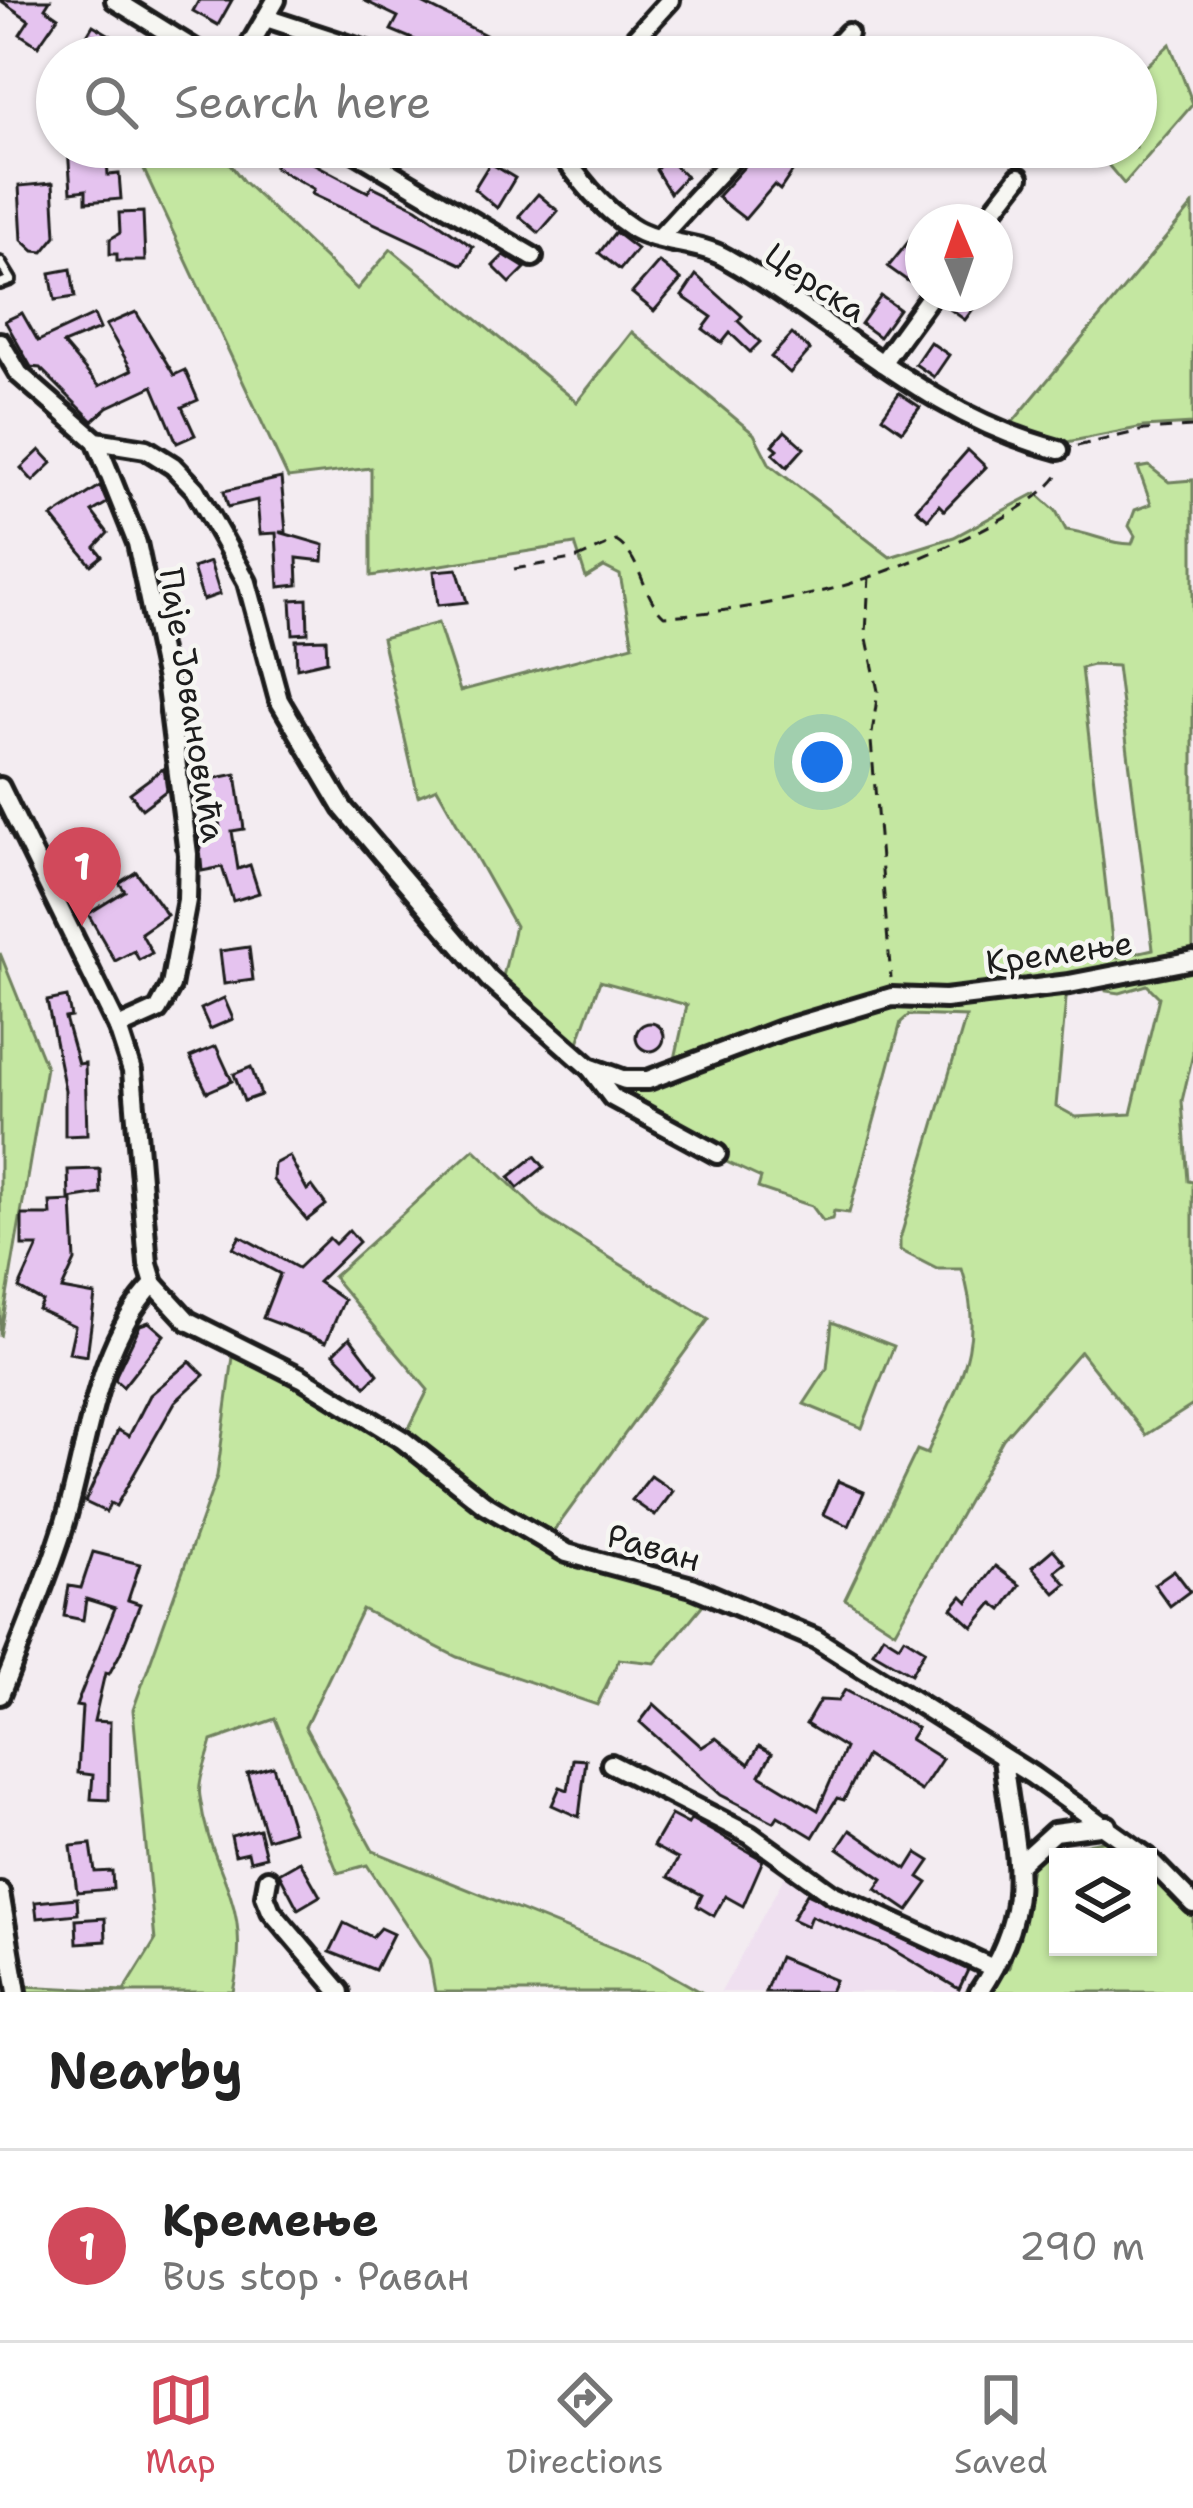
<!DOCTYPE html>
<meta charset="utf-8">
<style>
body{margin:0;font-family:"Shantell Sans",sans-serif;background:#f2f2f2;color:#222}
.controls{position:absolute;right:36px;bottom:36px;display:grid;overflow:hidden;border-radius:0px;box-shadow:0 3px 9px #0004}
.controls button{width:108px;height:108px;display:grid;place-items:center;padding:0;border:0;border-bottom:3px solid #e0e0e0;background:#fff;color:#222;font:60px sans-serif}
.compass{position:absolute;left:905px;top:204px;width:108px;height:108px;border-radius:50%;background:#fff;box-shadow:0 3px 9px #0004;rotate:358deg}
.you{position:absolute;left:822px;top:762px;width:42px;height:42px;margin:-30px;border:9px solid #fff;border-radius:50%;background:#1a73e8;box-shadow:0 0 0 18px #1a73e833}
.badge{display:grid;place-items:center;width:78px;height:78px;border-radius:50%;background:#d1495b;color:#fff;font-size:39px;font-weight:700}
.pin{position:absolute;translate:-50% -99px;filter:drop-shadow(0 3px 6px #0008)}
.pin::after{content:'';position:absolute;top:63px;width:42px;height:36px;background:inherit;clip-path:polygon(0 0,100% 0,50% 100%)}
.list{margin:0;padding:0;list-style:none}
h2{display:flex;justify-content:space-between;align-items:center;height:156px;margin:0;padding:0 48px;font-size:51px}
h2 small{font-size:39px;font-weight:400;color:#767676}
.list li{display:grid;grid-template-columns:78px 1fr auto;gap:36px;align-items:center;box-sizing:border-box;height:192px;padding:0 48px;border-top:3px solid #e0e0e0}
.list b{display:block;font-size:45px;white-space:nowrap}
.list p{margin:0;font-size:39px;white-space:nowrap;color:#767676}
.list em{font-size:39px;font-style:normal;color:#767676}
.icon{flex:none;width:66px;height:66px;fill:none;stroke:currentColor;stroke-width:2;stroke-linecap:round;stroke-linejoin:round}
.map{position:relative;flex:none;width:1193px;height:1992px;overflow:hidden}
.search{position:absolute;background:#fff;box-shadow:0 3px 9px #0004;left:36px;right:36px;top:36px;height:132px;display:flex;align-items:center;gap:30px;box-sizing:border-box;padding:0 42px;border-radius:66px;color:#767676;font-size:45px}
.sheet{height:348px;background:#fff}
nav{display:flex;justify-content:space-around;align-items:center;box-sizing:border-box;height:168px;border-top:3px solid #e0e0e0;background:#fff;font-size:33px;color:#767676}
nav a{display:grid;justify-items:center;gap:6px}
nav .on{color:#d1495b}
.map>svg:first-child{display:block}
.built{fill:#efe0f0}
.green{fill:#c4e7a1;stroke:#70825e;stroke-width:3;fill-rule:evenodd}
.building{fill:#e5c3ef;stroke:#1c1c1c;stroke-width:3}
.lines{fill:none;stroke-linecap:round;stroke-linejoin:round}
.lane-casing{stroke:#1c1c1c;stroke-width:16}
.street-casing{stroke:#1c1c1c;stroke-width:26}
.path{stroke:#1c1c1c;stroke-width:3;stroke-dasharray:12 9;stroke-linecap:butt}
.lane{stroke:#f6f6f2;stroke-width:8}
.street{stroke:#f6f6f2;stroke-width:16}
.labels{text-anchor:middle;stroke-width:9;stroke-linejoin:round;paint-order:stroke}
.street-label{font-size:33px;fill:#1c1c1c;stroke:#f6f6f2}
</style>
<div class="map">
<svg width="1193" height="1992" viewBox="0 0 1193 1992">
<rect width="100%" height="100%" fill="#f3ecf1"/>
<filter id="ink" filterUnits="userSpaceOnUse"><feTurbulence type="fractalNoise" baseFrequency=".00833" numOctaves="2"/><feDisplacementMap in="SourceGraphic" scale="24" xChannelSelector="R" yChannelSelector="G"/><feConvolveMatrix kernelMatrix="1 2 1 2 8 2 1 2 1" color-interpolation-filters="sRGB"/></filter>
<g filter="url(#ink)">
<!-- built -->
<path class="built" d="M787,1872L985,1964L966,1992H721Z"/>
<!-- green -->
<g class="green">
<path d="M1170,44L1193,104L1124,184L1093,147H1136V76Z"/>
<path d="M144,147H217L243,181L357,289L391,249L577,402L632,332L754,434L770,465L890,557L954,537L1036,493L1056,511L1066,530C1089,532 1107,544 1132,544L1135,536L1129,526L1135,510L1151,504L1138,468L1149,466L1169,482L1193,480V955L945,996L891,995L673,1068L687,1005L600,981L575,1051L501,985L515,926L437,788L418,796L382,638L438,623L460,691L633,645L620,575L604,567L586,578L575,544L371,576V468L288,478L136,153ZM1093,665L1117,666L1153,949L1114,958L1081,668Z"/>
<path d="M1193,205V424L1143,427L1062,443L1007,429Z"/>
<path d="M0,953L46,1067L0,1337Z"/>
<path d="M1193,965V1054L1182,1101L1188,1181L1193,1182V1405L1146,1435L1080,1351L1003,1439L895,1631L845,1599L917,1450L927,1454C957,1384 987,1346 962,1269H937L900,1250V1239L966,1017L909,1015L901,1022L849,1213L834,1211L832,1219L823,1221L812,1206L758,1188L761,1178L720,1159L612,1093L617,1080L892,1001L1067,988L1056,1106L1076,1117L1131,1114L1159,997L1147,985L1120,993L1106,991L1104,983Z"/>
<path d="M474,1149L544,1217L709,1319L551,1535L489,1499L408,1430L428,1390L333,1277Z"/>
<path d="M832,1322L894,1346L862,1428L804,1404L827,1369Z"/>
<path d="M233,1357L306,1389L397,1446L479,1510L562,1559L705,1602L655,1663L619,1659L597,1705L457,1657L362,1609L305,1727L373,1851L648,1962L701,1992H435L429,1959L367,1865L338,1873L275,1719L212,1741C208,1758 197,1781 200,1797C210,1876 254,1898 233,1992H23L22,1986L124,1991L155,1941L133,1710L217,1476Z"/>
<path d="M1111,1839L1131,1857H1058V1947H1148V1873L1193,1914V1992H966L985,1964L1009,1968L1034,1855Z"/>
</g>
<!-- building -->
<g class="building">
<path d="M0,0H50L45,8L58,17L38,46L20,34L29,20Z"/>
<path d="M199,0H232L218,25L193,11Z"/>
<path d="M363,0H416L529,57H474L457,47L453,56L391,30L398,17Z"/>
<path d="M93,25L120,41L111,57L100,52L90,57L78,50Z"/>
<path d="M68,147H106L108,175L119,174L121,199L86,202V190L71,192Z"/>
<path d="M285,147H302L315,154L311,162L368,192L372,186L417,208L473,247L463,265L312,194L314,189L274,167Z"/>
<path d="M762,147H809L780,190L774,185L745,219L717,197Z"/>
<path d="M666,158L686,176L670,193L656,170Z"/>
<path d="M490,163L515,178L497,208L474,189Z"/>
<path d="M53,183L56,236L43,252L34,251L22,240L19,186Z"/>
<path d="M538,194L558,211L539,233L519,216Z"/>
<path d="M143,212L145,261H117V254H110V239L120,233L119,213Z"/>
<path d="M923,224V262L909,282L888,267Z"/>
<path d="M615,232L637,249L620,270L599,253Z"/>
<path d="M504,255L525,268L510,283L493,266Z"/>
<path d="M659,262L681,280L654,311L632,293Z"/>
<path d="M71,269L75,297L55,300L50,273Z"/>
<path d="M696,275L742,316L738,321L760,342L750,352L730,333L722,343L703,329L712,317L682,296Z"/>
<path d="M952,294H984L965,320L944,305Z"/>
<path d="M881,296L899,309L879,337L861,324Z"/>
<path d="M136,312L174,375L185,370L198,400L182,407L195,435L177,443L153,386L108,407L93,421L40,368L31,367L5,321L22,313L38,341L94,315L100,329L63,344L99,386L132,370L106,325Z"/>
<path d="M792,334L810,350L790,373L771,357Z"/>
<path d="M930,342L949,355L934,377L915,364Z"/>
<path d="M899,393L920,407L902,431L882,417Z"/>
<path d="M785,431L804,448L787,467L773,454L778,449L773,445Z"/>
<path d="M40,450L52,463L33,481L21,468Z"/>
<path d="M968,450L986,467L944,510L939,505L928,519L916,509Z"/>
<path d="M281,478L286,532H279L324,545L323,561L297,558L298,585L279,587L276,533L260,534L257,500L228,507L224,491Z"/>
<path d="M100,486L107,503L92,512L108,533L95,547L102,556L91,565L52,517Z"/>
<path d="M210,562L220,594L203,600L193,568Z"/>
<path d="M457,569L467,602L438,605L434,571Z"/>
<path d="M307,599L308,633L293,634L291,600Z"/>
<path d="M326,639L327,661L297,668L296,640Z"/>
<path d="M164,768L167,790L142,809L130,793Z"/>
<path d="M236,774L244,829L232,831L238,869L250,865L259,893L233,901L222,867L202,871L198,829L220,827L211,779Z"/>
<path d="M136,872L167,915L141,933L152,953L139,960L134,951L115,961L88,914L125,891L119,883Z"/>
<path d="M249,947L253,980L224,984L220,951Z"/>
<path d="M67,997L71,1017L65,1018L78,1064L85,1063L87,1135L65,1136V1090L47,1001Z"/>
<path d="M224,998L233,1019L210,1029L201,1009Z"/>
<circle cx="650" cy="1037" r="14"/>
<path d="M216,1046L232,1081L207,1092L190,1057Z"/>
<path d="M251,1067L261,1095L244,1101L234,1074Z"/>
<path d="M289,1156L307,1190L312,1186L326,1205L307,1220L273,1180L274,1164Z"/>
<path d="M535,1156L544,1167L518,1188L509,1177Z"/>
<path d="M100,1169L101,1194L69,1199L68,1170Z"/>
<path d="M72,1201L75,1261L62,1289L95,1295L87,1356L69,1353L75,1326L38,1309L42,1301L19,1288L38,1246H22V1215H51L50,1202Z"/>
<path d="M349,1230L359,1242L318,1282L344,1300L326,1342L263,1318L280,1274L233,1248L240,1236L298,1268L329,1238L335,1244Z"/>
<path d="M149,1322L164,1335L123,1387L115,1380L117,1373L140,1325Z"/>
<path d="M350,1337L378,1374L366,1386L334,1353Z"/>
<path d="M190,1361L204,1375L175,1402L116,1506L110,1503L106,1512L85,1502L118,1430L129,1436L150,1395Z"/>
<path d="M651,1476L673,1491L655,1516L632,1500Z"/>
<path d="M838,1481L864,1492L849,1526L823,1514Z"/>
<path d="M1053,1549L1065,1563L1055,1571L1066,1584L1055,1593L1032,1567Z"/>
<path d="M93,1552L140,1564L128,1600L140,1604L120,1654L109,1674L105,1673L94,1721L110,1722L109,1800L91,1799L93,1775L78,1773L82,1707L76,1706L115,1608L86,1599L83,1620L64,1616L69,1586L81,1588Z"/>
<path d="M995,1566L1020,1585L1002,1610L993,1603L973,1627L952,1608L962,1596L968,1602Z"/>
<path d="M1174,1570L1190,1591L1170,1606L1154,1584Z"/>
<path d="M883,1635L899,1645L904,1637L925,1650L911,1674L873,1652Z"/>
<path d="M845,1690L917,1728L910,1739L942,1759L921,1791L866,1756L844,1800L837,1798L813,1837L778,1816L774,1822L721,1795L640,1722L654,1704L702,1747L716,1738L749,1764L759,1746L772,1753L760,1775L818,1810L845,1748L806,1724L820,1700L838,1701Z"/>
<path d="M573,1759L586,1760L579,1817L552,1805L560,1787L568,1790Z"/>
<path d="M273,1766L293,1831L267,1839L247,1773Z"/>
<path d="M671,1815L688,1824L691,1819L763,1860L743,1906L725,1896L714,1916L697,1906L702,1895L668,1877L678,1859L653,1846Z"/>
<path d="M259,1829L266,1857L250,1861L248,1852L235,1855L231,1836Z"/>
<path d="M850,1830L907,1869L917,1853L930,1861L919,1877L928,1883L908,1911L876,1889L883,1879L838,1848Z"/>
<path d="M91,1844L95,1872L112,1871L113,1889L77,1892L71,1846Z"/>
<path d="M300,1861L320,1896L298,1909L279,1873Z"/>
<path d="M807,1893L968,1970L959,1989L888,1947L811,1916L807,1926L792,1919Z"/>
<path d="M77,1898L78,1914L37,1918L35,1902Z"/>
<path d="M105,1918L106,1941L77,1943L76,1920Z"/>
<path d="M344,1923L372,1937L380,1928L393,1934L375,1970L330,1952Z"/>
<path d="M779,1957L835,1980L830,1992H765Z"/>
</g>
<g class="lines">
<defs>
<path id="lane" d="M0,262L11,280L0,284"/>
<g id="street">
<path d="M115,0L207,57"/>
<path d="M266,18L385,57"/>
<path d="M243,57L276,0"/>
<path d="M618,57L670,0"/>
<path d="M826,57L848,33"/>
<path d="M347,147L533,257"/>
<path d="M556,147C578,177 600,207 631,227C658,245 697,241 726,258C843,325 925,415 1059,450"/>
<path d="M984,222L1019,177"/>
<path d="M660,237L743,147"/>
<path d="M0,342L19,374L96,441L146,449L173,466L195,489L247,582L279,700L343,808L489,979L589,1067L625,1080H648L781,1030L892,997L945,999L1069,984L1193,960"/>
<path d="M882,363L932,294"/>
<path d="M96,441L137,543L166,680L188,854L187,900L171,986L158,1010L118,1028"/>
<path d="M0,787L118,1028L132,1071L148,1264L154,1284L188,1321L302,1378L403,1440L484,1504L567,1553L692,1587L816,1639L1032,1775L1147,1857"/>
<path d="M590,1068L612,1097L717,1154"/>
<path d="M0,1695C22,1641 44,1587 62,1532C87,1454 94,1345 154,1284"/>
<path d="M611,1764L750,1835L832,1894L993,1968"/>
<path d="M1148,1858L1193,1904"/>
<path d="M1021,1862L1054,1832L1107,1825"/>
<path d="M268,1879L265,1896L271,1911L340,1992"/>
<path d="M0,1892L17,1992"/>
<path d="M979,1992C1040,1901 1013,1853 1003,1758"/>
</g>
</defs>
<!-- lane casing -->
<use href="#lane" class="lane-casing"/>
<!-- street casing -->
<use href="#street" class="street-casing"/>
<!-- path -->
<g class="path">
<path d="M1077,446L1144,430L1193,427"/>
<path d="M514,569L578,558L616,541C641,556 642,596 664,616C719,613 774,604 828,590C878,578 1040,515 1061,470"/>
<path d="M869,576L866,634L878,691L871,741L891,978"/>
</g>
<!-- lane -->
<use href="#lane" class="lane"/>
<!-- street -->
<use href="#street" class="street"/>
</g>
</g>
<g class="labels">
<!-- street labels -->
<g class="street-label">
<text transform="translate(816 282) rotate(34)" y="12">Церска</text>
<text transform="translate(193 705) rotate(81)" y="12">Паје Јовановића</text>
<text transform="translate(1059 952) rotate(-8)" y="12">Кремење</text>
<text transform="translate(654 1547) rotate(16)" y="12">Раван</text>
</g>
</g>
</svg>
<div class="controls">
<button><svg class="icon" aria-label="layers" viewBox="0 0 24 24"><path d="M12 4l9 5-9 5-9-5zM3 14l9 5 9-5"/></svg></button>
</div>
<svg class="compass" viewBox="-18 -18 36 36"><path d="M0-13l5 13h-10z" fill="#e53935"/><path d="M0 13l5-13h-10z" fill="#767676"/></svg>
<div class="you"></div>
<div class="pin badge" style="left:82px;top:926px">1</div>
<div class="search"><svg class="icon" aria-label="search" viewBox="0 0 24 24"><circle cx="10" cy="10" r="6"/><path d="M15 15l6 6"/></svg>Search here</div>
</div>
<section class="sheet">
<h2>Nearby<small></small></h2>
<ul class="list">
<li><span class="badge">1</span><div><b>Кремење</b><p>Bus stop · Раван</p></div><em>290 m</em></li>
</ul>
</section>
<nav>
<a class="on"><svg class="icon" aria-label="map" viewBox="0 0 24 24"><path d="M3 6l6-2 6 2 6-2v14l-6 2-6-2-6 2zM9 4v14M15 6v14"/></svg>Map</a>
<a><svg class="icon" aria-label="directions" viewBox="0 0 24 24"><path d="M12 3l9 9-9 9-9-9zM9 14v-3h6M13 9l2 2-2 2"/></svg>Directions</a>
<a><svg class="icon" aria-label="saved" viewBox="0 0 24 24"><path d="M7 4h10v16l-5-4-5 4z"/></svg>Saved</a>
</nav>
